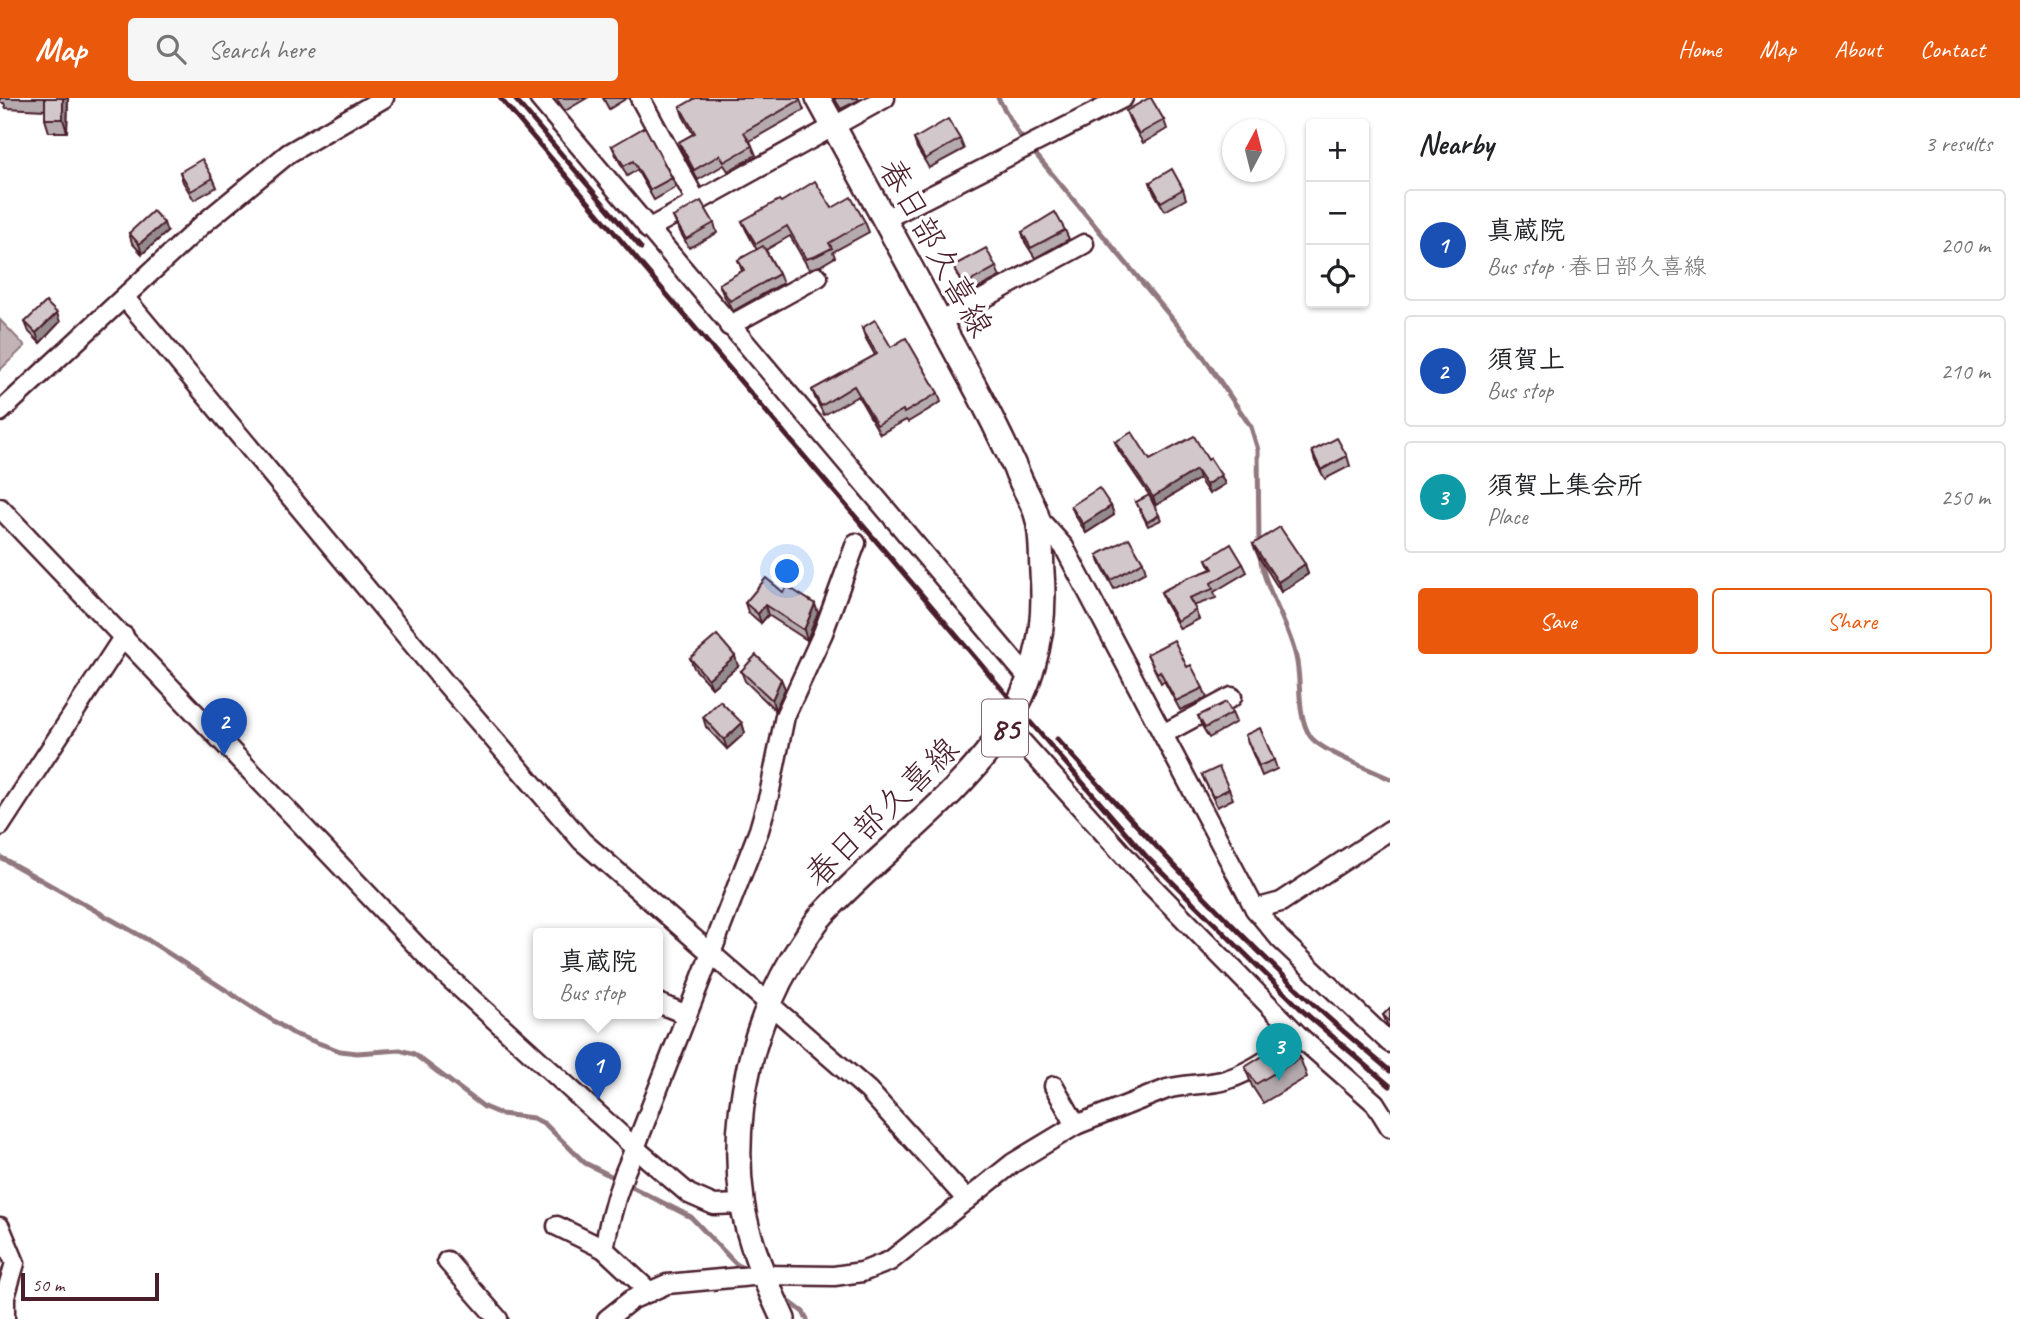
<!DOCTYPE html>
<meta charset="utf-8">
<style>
body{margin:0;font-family:Caveat,"Klee One",sans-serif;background:#f6f6f6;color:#202124}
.controls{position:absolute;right:21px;top:21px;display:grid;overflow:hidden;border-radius:7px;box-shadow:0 2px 5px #0004}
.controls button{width:63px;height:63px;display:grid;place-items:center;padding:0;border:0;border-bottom:2px solid #e0e0e0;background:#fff;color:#202124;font:35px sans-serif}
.compass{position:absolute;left:1222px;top:21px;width:63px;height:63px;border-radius:50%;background:#fff;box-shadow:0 2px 5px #0004;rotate:7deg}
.scale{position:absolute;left:21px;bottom:18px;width:138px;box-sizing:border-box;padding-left:7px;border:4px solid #4a1f2b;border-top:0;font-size:19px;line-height:24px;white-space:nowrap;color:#4a1f2b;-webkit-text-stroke:5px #fff;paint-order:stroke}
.you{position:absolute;left:788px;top:474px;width:24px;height:24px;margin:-18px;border:5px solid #fff;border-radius:50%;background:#1a73e8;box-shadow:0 0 0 10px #1a73e833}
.badge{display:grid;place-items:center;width:46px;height:46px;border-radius:50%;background:#ea580c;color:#fff;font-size:23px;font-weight:700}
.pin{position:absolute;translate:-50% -58px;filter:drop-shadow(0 2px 4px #0008)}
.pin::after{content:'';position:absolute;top:37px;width:24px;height:21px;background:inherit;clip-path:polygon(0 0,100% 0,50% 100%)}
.popup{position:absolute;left:533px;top:830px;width:130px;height:91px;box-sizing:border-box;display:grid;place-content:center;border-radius:7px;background:#fff;filter:drop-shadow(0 2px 5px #0005);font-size:23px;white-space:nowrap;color:#757577}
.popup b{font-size:26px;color:#202124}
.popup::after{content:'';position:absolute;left:50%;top:100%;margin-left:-14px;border:14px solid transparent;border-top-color:#fff}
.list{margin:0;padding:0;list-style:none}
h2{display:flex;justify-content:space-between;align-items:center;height:91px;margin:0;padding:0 28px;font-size:30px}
h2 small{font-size:23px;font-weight:400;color:#757577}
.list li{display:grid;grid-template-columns:46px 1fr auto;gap:21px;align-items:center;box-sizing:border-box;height:112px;margin:0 14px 14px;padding:0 14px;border:2px solid #e0e0e0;border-radius:7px}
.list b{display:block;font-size:26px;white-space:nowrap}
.list p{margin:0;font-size:23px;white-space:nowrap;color:#757577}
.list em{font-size:23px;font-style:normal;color:#757577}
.actions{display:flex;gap:14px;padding:21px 28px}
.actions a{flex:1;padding:16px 0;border:2px solid #ea580c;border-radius:7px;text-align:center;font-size:24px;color:#ea580c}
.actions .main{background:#ea580c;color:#fff}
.icon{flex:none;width:38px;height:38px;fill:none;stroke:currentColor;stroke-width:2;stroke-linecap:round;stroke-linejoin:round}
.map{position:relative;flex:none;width:1390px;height:1221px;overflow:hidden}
header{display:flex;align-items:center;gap:42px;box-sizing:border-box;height:98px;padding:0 35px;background:#ea580c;color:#fff}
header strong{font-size:33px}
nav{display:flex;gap:38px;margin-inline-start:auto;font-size:24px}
.search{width:490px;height:63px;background:#f6f6f6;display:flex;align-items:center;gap:18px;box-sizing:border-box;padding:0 24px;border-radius:7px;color:#757577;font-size:26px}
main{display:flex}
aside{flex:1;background:#fff}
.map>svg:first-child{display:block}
.water{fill:#c1b3b6;stroke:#91787e;stroke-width:2}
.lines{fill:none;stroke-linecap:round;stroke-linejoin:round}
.stream{stroke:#91787e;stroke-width:5}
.minor-casing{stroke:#4a1f2b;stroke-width:23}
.major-casing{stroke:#4a1f2b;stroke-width:28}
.minor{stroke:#fff;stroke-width:18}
.major{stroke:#fff;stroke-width:23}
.rail{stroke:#4a1f2b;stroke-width:5}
.wall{fill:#b5abaf;stroke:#4a1f2b;stroke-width:2}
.shaded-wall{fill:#938b8e;stroke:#4a1f2b;stroke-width:2}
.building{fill:#d2c7cb;stroke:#4a1f2b;stroke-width:2}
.labels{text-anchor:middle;stroke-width:7;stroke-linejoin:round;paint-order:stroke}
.shield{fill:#fff;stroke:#80626b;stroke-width:2}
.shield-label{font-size:32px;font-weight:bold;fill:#4a1f2b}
.street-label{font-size:33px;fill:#4a1f2b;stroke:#fff}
</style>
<header>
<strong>Map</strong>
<div class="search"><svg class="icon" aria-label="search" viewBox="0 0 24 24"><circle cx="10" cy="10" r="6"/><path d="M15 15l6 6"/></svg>Search here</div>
<nav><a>Home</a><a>Map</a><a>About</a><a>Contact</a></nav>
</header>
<main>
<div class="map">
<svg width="1390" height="1221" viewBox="0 0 1390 1221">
<rect width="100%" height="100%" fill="#fff"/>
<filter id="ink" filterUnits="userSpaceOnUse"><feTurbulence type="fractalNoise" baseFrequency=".0143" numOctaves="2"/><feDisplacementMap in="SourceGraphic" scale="14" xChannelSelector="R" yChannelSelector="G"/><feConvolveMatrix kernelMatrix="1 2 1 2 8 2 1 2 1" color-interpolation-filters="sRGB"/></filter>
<g filter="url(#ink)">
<!-- water -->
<path class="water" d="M0,222L25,248L0,272Z"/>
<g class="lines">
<!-- stream -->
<g class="stream">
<path d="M998,0L1018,35L1200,254L1251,329L1258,352L1259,448"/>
<path d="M1260,458C1265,493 1288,524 1296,559C1302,583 1296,616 1310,638C1320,653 1372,672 1390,681"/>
<path d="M0,759L148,842L294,936L340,953L357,955L400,952L414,956L484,1009L501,1016L533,1020L545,1026L585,1065L617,1081"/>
<path d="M626,1086L691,1119L735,1165L747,1173"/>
<path d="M783,1199L803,1214L807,1221"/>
</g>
<defs>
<g id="minor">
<path d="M539,0L1029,581"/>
<path d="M640,0L697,104"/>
<path d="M885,121L1123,0"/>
<path d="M648,131L885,0"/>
<path d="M125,200L446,586L582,743L868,992L967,1102"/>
<path d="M940,224L1084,146"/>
<path d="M729,228L818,179"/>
<path d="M0,314L204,125L289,55L384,0"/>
<path d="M0,410L436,868L635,1050L689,1096L714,1107L742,1106"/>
<path d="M1037,419L1064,449L1255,811L1281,804L1390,732"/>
<path d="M1007,627L1147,783L1301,940L1375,1005L1390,1029"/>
<path d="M1163,636L1232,599"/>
<path d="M0,728L124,538"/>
<path d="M1255,811L1280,841L1390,945"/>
<path d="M658,905L687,917"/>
<path d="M1054,988L1076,1027"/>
<path d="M557,1128L604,1151"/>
<path d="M0,1129L15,1165L5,1199V1221"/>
<path d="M447,1163L498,1221"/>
<path d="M650,1194L604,1151C610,1115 620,1083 635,1050L759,732L769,697L785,618L823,535L856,445"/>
<path d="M607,1221L631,1202L667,1186L763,1177L834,1178L862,1174L890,1163L1013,1065L1076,1027L1167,991C1185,986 1204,987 1222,983C1250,976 1276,955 1301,940"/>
</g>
<path id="major" d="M783,1221C767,1186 747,1142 742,1103C730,1014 753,918 803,844C809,835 815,824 823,816C923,709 1056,644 1042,474C1041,457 1042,436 1037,419C1034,406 1025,393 1020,381C1002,340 982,301 961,263C914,175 866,87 818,0"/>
</defs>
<!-- minor casing -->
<use href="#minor" class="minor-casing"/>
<!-- major casing -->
<use href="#major" class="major-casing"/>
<!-- minor -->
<use href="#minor" class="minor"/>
<!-- major -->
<use href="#major" class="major"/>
<!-- rail -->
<g class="rail">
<path d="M500,0L1018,610L1146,758L1304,914L1390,988"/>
<path d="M514,0L641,150"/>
<path d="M1057,641C1139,731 1221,819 1310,903C1335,927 1363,950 1390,973"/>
</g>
</g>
<!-- wall -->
<g class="wall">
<path d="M0,0H68L67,34H49L45,21V12L6,10L4,5H0Z"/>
<path d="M556,0H587L565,13Z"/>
<path d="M603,0H627L609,11Z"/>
<path d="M834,0H858L859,2L841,11Z"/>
<path d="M800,2L804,12L750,43L756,57L728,73L724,67L698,82L682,54L679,44L693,36L683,18L680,9Z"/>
<path d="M1126,13L1164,22L1167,31L1143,45L1130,23Z"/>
<path d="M914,41H960L964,51L929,70L917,50Z"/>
<path d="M612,48L672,80L676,89L654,102L637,72L627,78L616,57Z"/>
<path d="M180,74L213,80L217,89L194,102L183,84Z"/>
<path d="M1150,84L1183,91L1186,101L1165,113L1153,93Z"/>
<path d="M781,104L832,110L865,124L869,134L833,154L835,159L820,168L809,171L790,138L766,152L779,176L783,185L733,213L723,196L719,186L742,173L738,162L757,152L746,132L742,123Z"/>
<path d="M673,119L714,125L717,135L689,150L677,128Z"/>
<path d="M1065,132L1069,141L1035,160L1025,144L1022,134Z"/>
<path d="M167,134L142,156L132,145L129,135Z"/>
<path d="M953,168L996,169L1000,179L967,196L957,177Z"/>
<path d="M25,224H60L40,245L29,234Z"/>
<path d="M862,230L891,249L938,295L941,304L908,324L906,322L880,336L858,298L824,317L816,302L812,292L875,257L865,239Z"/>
<path d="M1115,344L1150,362H1208L1221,377L1225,386L1209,396L1199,381L1156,407L1119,353Z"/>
<path d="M1312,353L1347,358L1350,368L1325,381L1315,363Z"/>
<path d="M1136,404L1159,417L1161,422L1148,428Z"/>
<path d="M1071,408H1111L1114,417L1086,435L1075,417Z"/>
<path d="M1253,446L1305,466L1308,476L1281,494L1257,456Z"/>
<path d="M1097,457L1143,464L1146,474L1114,491L1101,467Z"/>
<path d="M1207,461L1243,466L1247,474L1214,494L1216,500L1193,508L1199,521L1180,531L1164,503L1161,494L1211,471Z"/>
<path d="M783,494L818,515L807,542L768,517L761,525L748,514L745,505Z"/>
<path d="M1147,556L1187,569L1203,590L1207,600L1180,612L1164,583L1161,585Z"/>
<path d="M690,560L738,568L712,590L694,570Z"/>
<path d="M741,573L781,581L785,591L775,612L745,583Z"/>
<path d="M1232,615L1236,624L1209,640L1202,628L1198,618Z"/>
<path d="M703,619L742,625L745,635L727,651L706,629Z"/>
<path d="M1245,637L1274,662L1277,671L1262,678Z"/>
<path d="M1202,677L1229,691L1233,701L1217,709Z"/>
<path d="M1390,910V930L1387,926L1383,917Z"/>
<path d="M1300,960L1307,979L1263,1005L1252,988L1245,969Z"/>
</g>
<!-- shaded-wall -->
<g class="shaded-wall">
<path d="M63,0H68L67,34L63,21Z"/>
<path d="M164,125L167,134L142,156L139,146Z"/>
<path d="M57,215L60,224L40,245L36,235Z"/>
<path d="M1196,372L1199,381L1156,407L1153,399Z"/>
<path d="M1221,377L1225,386L1209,396L1206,387Z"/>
<path d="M1111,408L1114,417L1086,435L1083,426Z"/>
<path d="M1305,466L1308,476L1281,494L1278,484Z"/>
<path d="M815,506L818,515L807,542L804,532Z"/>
<path d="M765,507L768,517L761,525L758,516Z"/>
<path d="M735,558L738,568L712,590L708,581Z"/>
<path d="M781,581L785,591L775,612L772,602Z"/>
<path d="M742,625L745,635L727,651L724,642Z"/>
</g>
<!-- building -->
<g class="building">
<rect x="45" y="0" width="18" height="21"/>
<path d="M696,0H799L800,2L744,34L752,48L724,64L720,57L694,72L679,44L695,35L680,9Z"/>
<path d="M1149,0H1151L1164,22L1139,36L1126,13Z"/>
<path d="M948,21L960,41L925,61L914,41Z"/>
<path d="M645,29L672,80L650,92L633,63L624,68L612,48Z"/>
<path d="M202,61L213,80L191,93L180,74Z"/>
<path d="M1172,71L1183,91L1161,104L1150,84Z"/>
<path d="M815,83L832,110L851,99L865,124L829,145L832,150L816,158L806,161L787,128L756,146L742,123L779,102L781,104Z"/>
<path d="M701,103L714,125L686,141L673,119Z"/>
<path d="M153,113L164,125L139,146L129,135Z"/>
<path d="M1055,114L1065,132L1031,150L1022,134Z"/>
<path d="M763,148L779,176L730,203L719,186L744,172L738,162Z"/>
<path d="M986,150L996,169L964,187L953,168Z"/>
<path d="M46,204L57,215L36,235L25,224Z"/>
<path d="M875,222L891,249L906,240L938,295L904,315L903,312L877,327L854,288L821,308L812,292L877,256L862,230Z"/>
<path d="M1132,334L1150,362L1194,338L1208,362L1210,360L1221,377L1206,387L1196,372L1153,399L1115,344Z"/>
<path d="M1337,340L1347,358L1321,372L1312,353Z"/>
<path d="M1099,390L1111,408L1083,426L1071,408Z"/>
<path d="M1149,397L1159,417L1147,424L1136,404Z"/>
<path d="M1280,429L1305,466L1278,484L1253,446Z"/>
<path d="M1129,440L1143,464L1111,482L1097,457Z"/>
<path d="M1231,446L1243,466L1211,485L1213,491L1189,500L1196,512L1177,523L1161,494L1187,480L1213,471L1207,461Z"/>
<path d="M766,480L783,494L787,488L815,506L804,532L765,507L758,516L745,505Z"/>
<path d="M717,537L735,558L708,581L690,560Z"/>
<path d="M1174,542L1187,569L1191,567L1203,590L1176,603L1160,573L1157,575L1147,556Z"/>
<path d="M756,557L781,581L772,602L741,573Z"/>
<path d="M720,603L742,625L724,642L703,619Z"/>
<path d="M1226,604L1232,615L1205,630L1198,618Z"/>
<path d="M1260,630L1274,662L1259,668L1245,637Z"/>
<path d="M1219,669L1229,691L1213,699L1202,677Z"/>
<path d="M1390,910V924L1383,917Z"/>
<path d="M1290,941L1300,960L1256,986L1245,969Z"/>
</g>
</g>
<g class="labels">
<!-- shield labels -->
<rect class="shield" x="982" y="601.5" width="46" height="57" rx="5"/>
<g class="shield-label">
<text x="1005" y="641">85</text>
</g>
<!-- street labels -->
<g class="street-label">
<text transform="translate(937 149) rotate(61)" y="12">春日部久喜線</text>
<text transform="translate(881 713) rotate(-44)" y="12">春日部久喜線</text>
</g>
</g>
</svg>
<div class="controls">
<button>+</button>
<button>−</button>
<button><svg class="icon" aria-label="locate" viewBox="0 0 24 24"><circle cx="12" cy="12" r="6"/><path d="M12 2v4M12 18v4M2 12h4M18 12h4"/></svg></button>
</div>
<svg class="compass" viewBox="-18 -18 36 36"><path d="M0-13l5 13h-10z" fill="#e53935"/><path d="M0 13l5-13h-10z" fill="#757577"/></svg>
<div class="scale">50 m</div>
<div class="you"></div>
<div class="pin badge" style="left:598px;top:1002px;background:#1a4fb4">1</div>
<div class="popup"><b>真蔵院</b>Bus stop</div>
<div class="pin badge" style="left:224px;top:658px;background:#1a4fb4">2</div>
<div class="pin badge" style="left:1279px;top:983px;background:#0f9aa8">3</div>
</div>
<aside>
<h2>Nearby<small>3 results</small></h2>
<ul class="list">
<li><span class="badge" style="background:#1a4fb4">1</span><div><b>真蔵院</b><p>Bus stop · 春日部久喜線</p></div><em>200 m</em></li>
<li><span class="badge" style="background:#1a4fb4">2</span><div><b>須賀上</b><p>Bus stop</p></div><em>210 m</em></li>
<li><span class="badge" style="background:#0f9aa8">3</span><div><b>須賀上集会所</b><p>Place</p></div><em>250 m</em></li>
</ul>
<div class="actions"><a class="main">Save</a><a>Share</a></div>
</aside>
</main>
